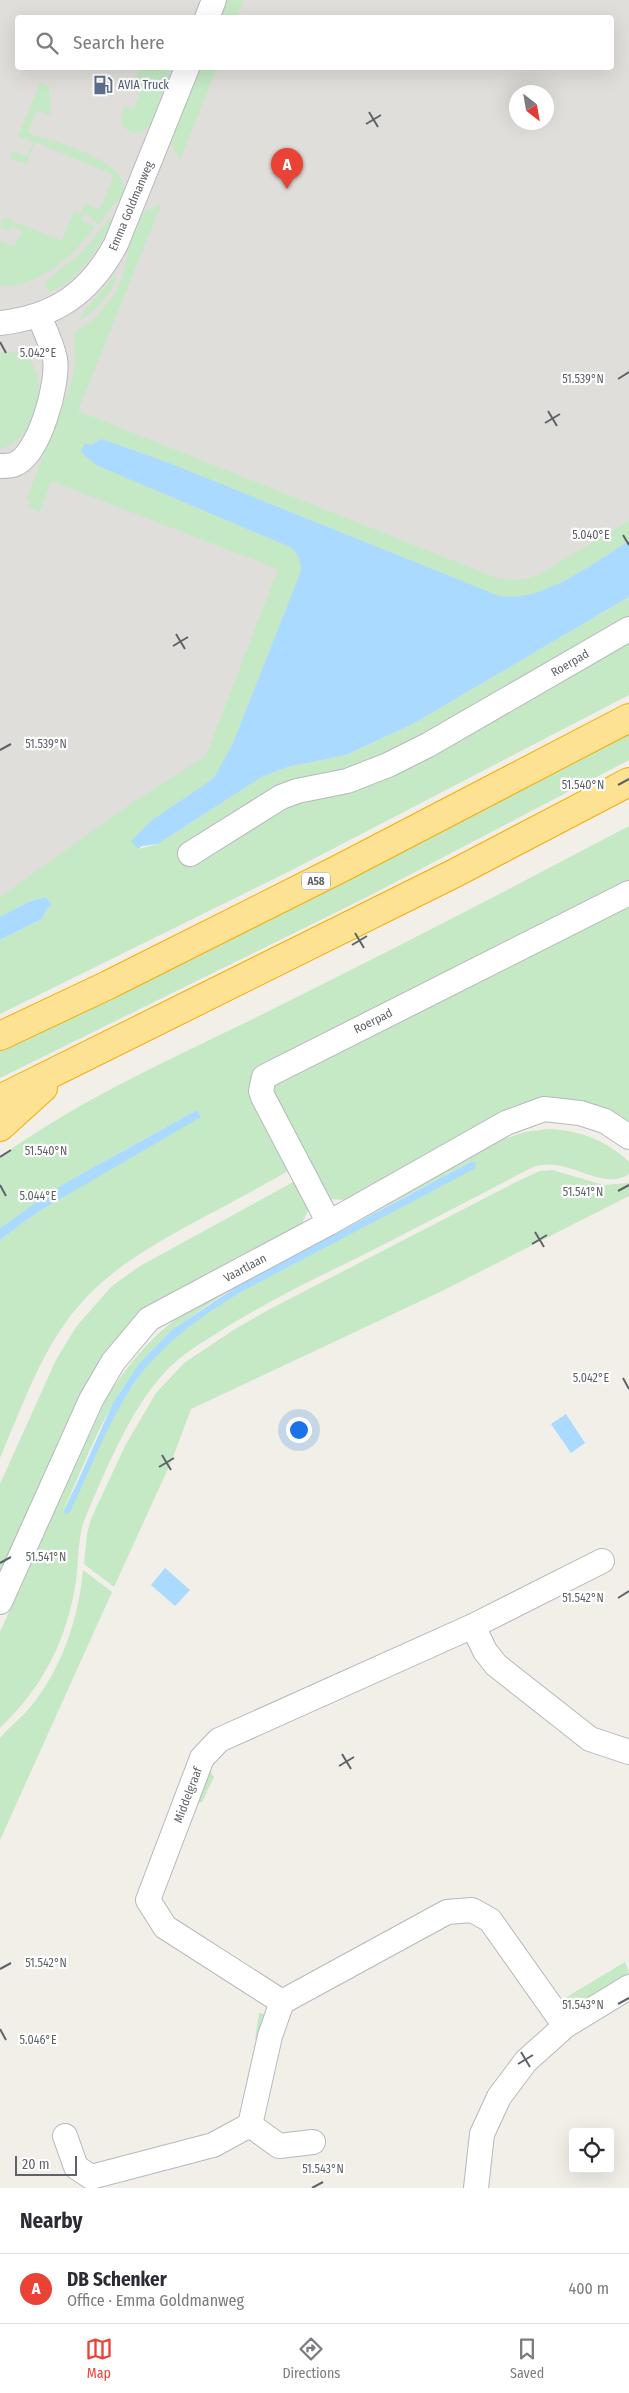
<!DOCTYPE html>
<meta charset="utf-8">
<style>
body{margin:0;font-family:"Fira Sans Condensed",sans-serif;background:#f2f2f3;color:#2b2b33}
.controls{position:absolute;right:15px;bottom:15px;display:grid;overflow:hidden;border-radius:5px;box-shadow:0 5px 20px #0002}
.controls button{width:45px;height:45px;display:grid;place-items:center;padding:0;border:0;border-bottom:1px solid #e1e1e2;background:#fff;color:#2b2b33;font:25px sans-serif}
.compass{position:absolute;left:509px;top:85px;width:45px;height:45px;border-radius:50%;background:#fff;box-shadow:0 5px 20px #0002;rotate:149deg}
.scale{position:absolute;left:15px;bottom:12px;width:62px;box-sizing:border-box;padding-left:5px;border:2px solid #5f6368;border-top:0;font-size:14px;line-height:18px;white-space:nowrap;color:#5f6368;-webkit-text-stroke:4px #fff;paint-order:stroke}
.you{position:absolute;left:298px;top:1429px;width:18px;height:18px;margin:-12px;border:4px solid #fff;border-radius:50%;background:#1a73e8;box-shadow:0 0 0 8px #1a73e833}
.badge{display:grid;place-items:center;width:32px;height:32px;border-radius:50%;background:#ea4335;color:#fff;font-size:16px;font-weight:700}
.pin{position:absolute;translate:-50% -41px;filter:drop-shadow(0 1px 2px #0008)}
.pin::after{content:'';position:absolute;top:26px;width:18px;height:15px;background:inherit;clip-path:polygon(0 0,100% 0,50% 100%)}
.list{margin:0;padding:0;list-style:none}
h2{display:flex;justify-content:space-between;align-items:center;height:65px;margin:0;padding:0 20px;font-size:21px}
h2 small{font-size:16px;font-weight:400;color:#7c7c81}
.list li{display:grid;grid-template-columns:32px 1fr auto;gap:15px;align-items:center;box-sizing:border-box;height:70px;padding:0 20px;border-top:1px solid #e1e1e2}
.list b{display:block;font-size:19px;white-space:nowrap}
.list p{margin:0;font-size:16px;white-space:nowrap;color:#7c7c81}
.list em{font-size:16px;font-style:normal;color:#7c7c81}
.icon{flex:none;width:28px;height:28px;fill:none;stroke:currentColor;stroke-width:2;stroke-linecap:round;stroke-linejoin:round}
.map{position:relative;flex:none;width:629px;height:2188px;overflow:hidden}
.search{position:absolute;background:#fff;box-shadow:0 5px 20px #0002;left:15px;right:15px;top:15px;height:55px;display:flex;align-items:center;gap:12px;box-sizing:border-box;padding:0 18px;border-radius:5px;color:#7c7c81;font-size:19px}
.sheet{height:135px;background:#fff}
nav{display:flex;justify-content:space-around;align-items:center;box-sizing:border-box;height:70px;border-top:1px solid #e1e1e2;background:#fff;font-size:14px;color:#7c7c81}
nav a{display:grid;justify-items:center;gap:2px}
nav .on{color:#ea4335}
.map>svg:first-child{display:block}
.industrial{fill:#e0deda;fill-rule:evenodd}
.green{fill:#c5e8c5;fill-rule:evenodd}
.water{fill:#aadaff}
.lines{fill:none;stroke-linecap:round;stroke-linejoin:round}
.minor-casing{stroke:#b5b8bc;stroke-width:26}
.motorway-casing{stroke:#f9ab00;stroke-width:30}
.minor{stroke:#fff;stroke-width:24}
.motorway{stroke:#fde293;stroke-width:28}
.ticks{fill:none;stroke:#5f6368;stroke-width:2}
.labels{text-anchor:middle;stroke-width:4.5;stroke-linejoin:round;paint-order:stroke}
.shield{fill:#fff;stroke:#8f9295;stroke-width:1}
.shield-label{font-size:11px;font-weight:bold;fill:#5f6368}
.service-label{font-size:12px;fill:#4e5e75;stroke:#fff;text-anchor:start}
.street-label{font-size:12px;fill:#5f6368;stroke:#fff}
.ticks-label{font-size:12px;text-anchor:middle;fill:#5f6368;stroke:#fff;stroke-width:4.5;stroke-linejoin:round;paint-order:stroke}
</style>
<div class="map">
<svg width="629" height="2188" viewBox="0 0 629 2188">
<rect width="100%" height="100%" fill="#f1efe8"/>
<!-- industrial -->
<path class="industrial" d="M0,0H629V559L0,905ZM18,18H612V68H18ZM516,92H546V122H516Z"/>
<!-- green -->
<g class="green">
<path d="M227,0H244L237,17L220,18Z"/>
<path d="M140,68H169L171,75L149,127C142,135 132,135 124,127L121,120L124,106L134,109L142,87L133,83Z"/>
<path d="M199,68H217L180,160L171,144V137Z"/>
<path d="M40,83L49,86L51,113L49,115L37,110L28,133C52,142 132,159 123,194L98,224L85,213L81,220L95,227C71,257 41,287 0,286V241L15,246L22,231L11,226L9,231L0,227L3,217L62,241L74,211L81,214L85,204L100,209L114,175L35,142L26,164L10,159L12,151L27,157L33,142L18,136Z"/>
<path d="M158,205H161L78,411L499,579L522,580L536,576L629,521V541C592,563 544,603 499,596L169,463L102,439L91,445L85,443L82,452L96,465L290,547C298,553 301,560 301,571L233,743L214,778L151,821L132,841L138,849L158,844L262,777L288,767L346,755L413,724L629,597V623L426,739L359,770L297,786L277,794L184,852L190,860L286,800L301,795L337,789L376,776L432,748L629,635V695L292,870L0,1014V940L42,919L47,909L52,905L46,897L26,903L0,917V897L133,802L206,756L278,569L51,481L40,512L28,507L30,500L27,498L72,381L75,362L74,333L96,317L114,295L122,278L131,239L141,213Z"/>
<path d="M110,218L113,220C104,241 72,290 48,291L45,286L46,281L82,252Z"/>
<path d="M114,275H117C113,293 95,312 80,320C80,312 108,286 114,275Z"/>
<path d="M24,352C51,381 40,437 0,449V353Z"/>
<path d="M629,733V760L369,896L0,1078V1051L309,899Z"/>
<path d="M629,826V886L262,1070L290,1170C260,1187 230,1203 200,1219C149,1247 101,1273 66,1322C37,1362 20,1412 0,1458V1240L38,1212L200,1116L197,1110C130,1147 62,1182 0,1228V1157C83,1097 178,1056 269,1011C390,951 510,889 629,826Z"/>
<path d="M629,899V1121C607,1107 584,1099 557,1100L346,1200L329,1199L273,1105L272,1085Z"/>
<path d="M548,1129C579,1130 606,1140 629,1162V1174C600,1193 566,1153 531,1168C472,1199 414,1229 355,1259C307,1282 259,1306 214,1335C196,1346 179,1357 165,1372C130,1410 106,1469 86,1516C77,1537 79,1560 76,1581C67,1640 43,1687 0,1728V1632L104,1403C134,1352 167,1321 217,1290L504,1139L525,1132ZM471,1162L476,1167L243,1291C214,1309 184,1327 160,1351C118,1396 93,1457 63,1510C83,1469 99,1422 125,1385C171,1316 246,1281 317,1243C368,1216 420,1189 471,1162Z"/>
<path d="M552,1170L604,1185L629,1183V1196L442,1291L191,1409L171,1462L114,1587L84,1564L87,1534L91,1519L125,1446L156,1393L184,1363L235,1329L270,1309L520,1180L540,1171Z"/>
<path d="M295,1181L309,1209L302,1223L156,1302L0,1585V1484L56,1360L76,1327L112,1286L140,1266Z"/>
<path d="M83,1570L112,1592L0,1840V1738C10,1726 23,1717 32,1705C62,1668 79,1617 83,1570Z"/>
<path d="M210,1771L214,1777L202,1802L198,1803L195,1802Z"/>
<path d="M625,1962L629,1973C609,1984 584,2007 560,2001Z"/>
<path d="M259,2013L265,2014L260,2040H255Z"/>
</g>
<!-- water -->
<g class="water">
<path d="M102,439L169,463L499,596C544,603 592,563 629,541V597L413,724L346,755L288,767L262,777L158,844L142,846L138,849L131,841L151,821L214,778L233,743L301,571C301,560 298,553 290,547L96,465L81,452L85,443L91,445Z"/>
<path d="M46,897L52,905L47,909L42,919L0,940V917L26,903Z"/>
<path d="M197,1110L201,1117L38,1212L0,1240V1228L52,1191L92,1168Z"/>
<path d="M471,1162H475L476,1168L243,1291C200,1317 159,1345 131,1388C106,1426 90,1471 70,1512L67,1514L64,1512L113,1403L139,1364L172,1330L239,1285Z"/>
<path d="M566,1414L585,1443L571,1453L551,1424Z"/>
<path d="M165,1568L190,1590L175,1606L151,1585Z"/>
</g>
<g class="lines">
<defs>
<g id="minor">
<path d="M207,18L214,0"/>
<path d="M0,323C55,317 90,293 116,244L187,68"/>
<path d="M0,466C5,466 11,466 15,464C39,455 59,383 55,359C52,344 45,330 39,316"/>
<path d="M190,854L281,797L297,791L347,781L388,765L428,745L629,629"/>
<path d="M329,1223L263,1097L261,1091L264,1077L629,893"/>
<path d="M0,1602L91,1400L113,1362L149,1319L329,1223L506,1123L544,1109L580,1113L605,1121L629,1137"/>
<path d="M473,1626L485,1651L496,1665L590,1739L629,1752"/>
<path d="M282,2002L165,1927L148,1900L202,1758L219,1740L473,1626L602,1561"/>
<path d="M250,2125L279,2146L313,2142"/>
<path d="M65,2136L76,2167L91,2177L213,2145L250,2125L270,2036L282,2002L447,1912L472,1910L490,1920L565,2026"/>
<path d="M476,2188L482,2134L499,2097L526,2061L565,2026L629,1987"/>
</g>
<g id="motorway">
<path d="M0,1036L108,985L341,868L629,718"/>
<path d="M0,1099L455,873L629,782"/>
<path d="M0,1127L43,1088"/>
</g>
</defs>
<!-- minor casing -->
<use href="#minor" class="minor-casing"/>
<!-- motorway casing -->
<use href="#motorway" class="motorway-casing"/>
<!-- minor -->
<use href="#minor" class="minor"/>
<!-- motorway -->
<use href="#motorway" class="motorway"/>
</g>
<!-- ticks -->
<path class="ticks" d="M369,112L378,127M366,124L381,115M0,342L6,353M618,379L629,372M548,411L557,426M545,423L560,414M623,535L629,545M176,634L185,649M173,646L188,637M0,750L11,744M618,785L629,779M355,933L364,948M352,945L367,936M0,1157L11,1150M0,1185L6,1196M618,1191L629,1185M535,1232L544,1247M532,1244L547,1235M623,1378L629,1389M162,1455L171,1470M159,1467L174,1458M0,1563L11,1557M618,1598L629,1591M342,1754L351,1769M339,1766L354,1757M0,1969L11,1963M618,2004L629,1998M0,2029L6,2040M521,2052L530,2067M518,2064L533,2055M312,2188L323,2182"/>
<!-- icons -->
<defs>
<symbol id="fuel-bare" viewBox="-9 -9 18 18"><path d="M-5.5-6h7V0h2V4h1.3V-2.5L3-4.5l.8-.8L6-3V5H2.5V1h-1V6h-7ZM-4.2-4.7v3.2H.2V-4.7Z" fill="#5c6f8a" stroke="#fff" stroke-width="2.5" paint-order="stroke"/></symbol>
</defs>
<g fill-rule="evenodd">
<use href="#fuel-bare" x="89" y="71" width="28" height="28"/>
</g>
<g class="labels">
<!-- shield labels -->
<rect class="shield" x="302" y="872.5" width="28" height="17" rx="4"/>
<g class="shield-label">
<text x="316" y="885">A58</text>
</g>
<!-- service labels -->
<g class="service-label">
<text x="118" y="89">AVIA Truck</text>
</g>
<!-- street labels -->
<g class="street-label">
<text transform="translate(131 206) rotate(-67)" y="4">Emma Goldmanweg</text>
<text transform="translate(570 663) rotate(-30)" y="4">Roerpad</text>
<text transform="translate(373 1021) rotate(-26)" y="4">Roerpad</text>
<text transform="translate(245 1268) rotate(-28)" y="4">Vaartlaan</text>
<text transform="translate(188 1795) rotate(-69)" y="4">Middelgraaf</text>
</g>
</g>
<g class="ticks-label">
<text x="38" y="357">5.042°E</text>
<text x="583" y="383">51.539°N</text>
<text x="591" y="539">5.040°E</text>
<text x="46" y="748">51.539°N</text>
<text x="583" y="789">51.540°N</text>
<text x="46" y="1155">51.540°N</text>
<text x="583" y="1196">51.541°N</text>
<text x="38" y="1200">5.044°E</text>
<text x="591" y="1382">5.042°E</text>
<text x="46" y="1561">51.541°N</text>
<text x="583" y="1602">51.542°N</text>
<text x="46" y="1967">51.542°N</text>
<text x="583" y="2009">51.543°N</text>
<text x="38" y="2044">5.046°E</text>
<text x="323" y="2173">51.543°N</text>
</g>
</svg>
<div class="controls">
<button><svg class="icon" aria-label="locate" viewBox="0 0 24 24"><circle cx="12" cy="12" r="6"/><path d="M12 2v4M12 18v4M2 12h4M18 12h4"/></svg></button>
</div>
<svg class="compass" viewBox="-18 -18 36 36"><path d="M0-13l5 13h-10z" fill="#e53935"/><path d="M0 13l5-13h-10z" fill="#7c7c81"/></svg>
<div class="scale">20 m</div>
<div class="you"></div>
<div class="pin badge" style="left:287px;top:189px">A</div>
<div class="search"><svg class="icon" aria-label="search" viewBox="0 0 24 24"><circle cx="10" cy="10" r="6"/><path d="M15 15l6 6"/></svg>Search here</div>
</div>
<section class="sheet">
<h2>Nearby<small></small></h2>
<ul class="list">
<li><span class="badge">A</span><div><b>DB Schenker</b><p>Office · Emma Goldmanweg</p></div><em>400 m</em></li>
</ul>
</section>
<nav>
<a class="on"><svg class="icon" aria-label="map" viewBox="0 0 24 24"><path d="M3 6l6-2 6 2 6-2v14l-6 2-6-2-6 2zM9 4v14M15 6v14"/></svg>Map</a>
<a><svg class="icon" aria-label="directions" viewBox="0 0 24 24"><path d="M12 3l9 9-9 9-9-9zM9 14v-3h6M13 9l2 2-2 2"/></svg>Directions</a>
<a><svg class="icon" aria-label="saved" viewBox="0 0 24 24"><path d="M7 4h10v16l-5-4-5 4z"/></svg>Saved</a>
</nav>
